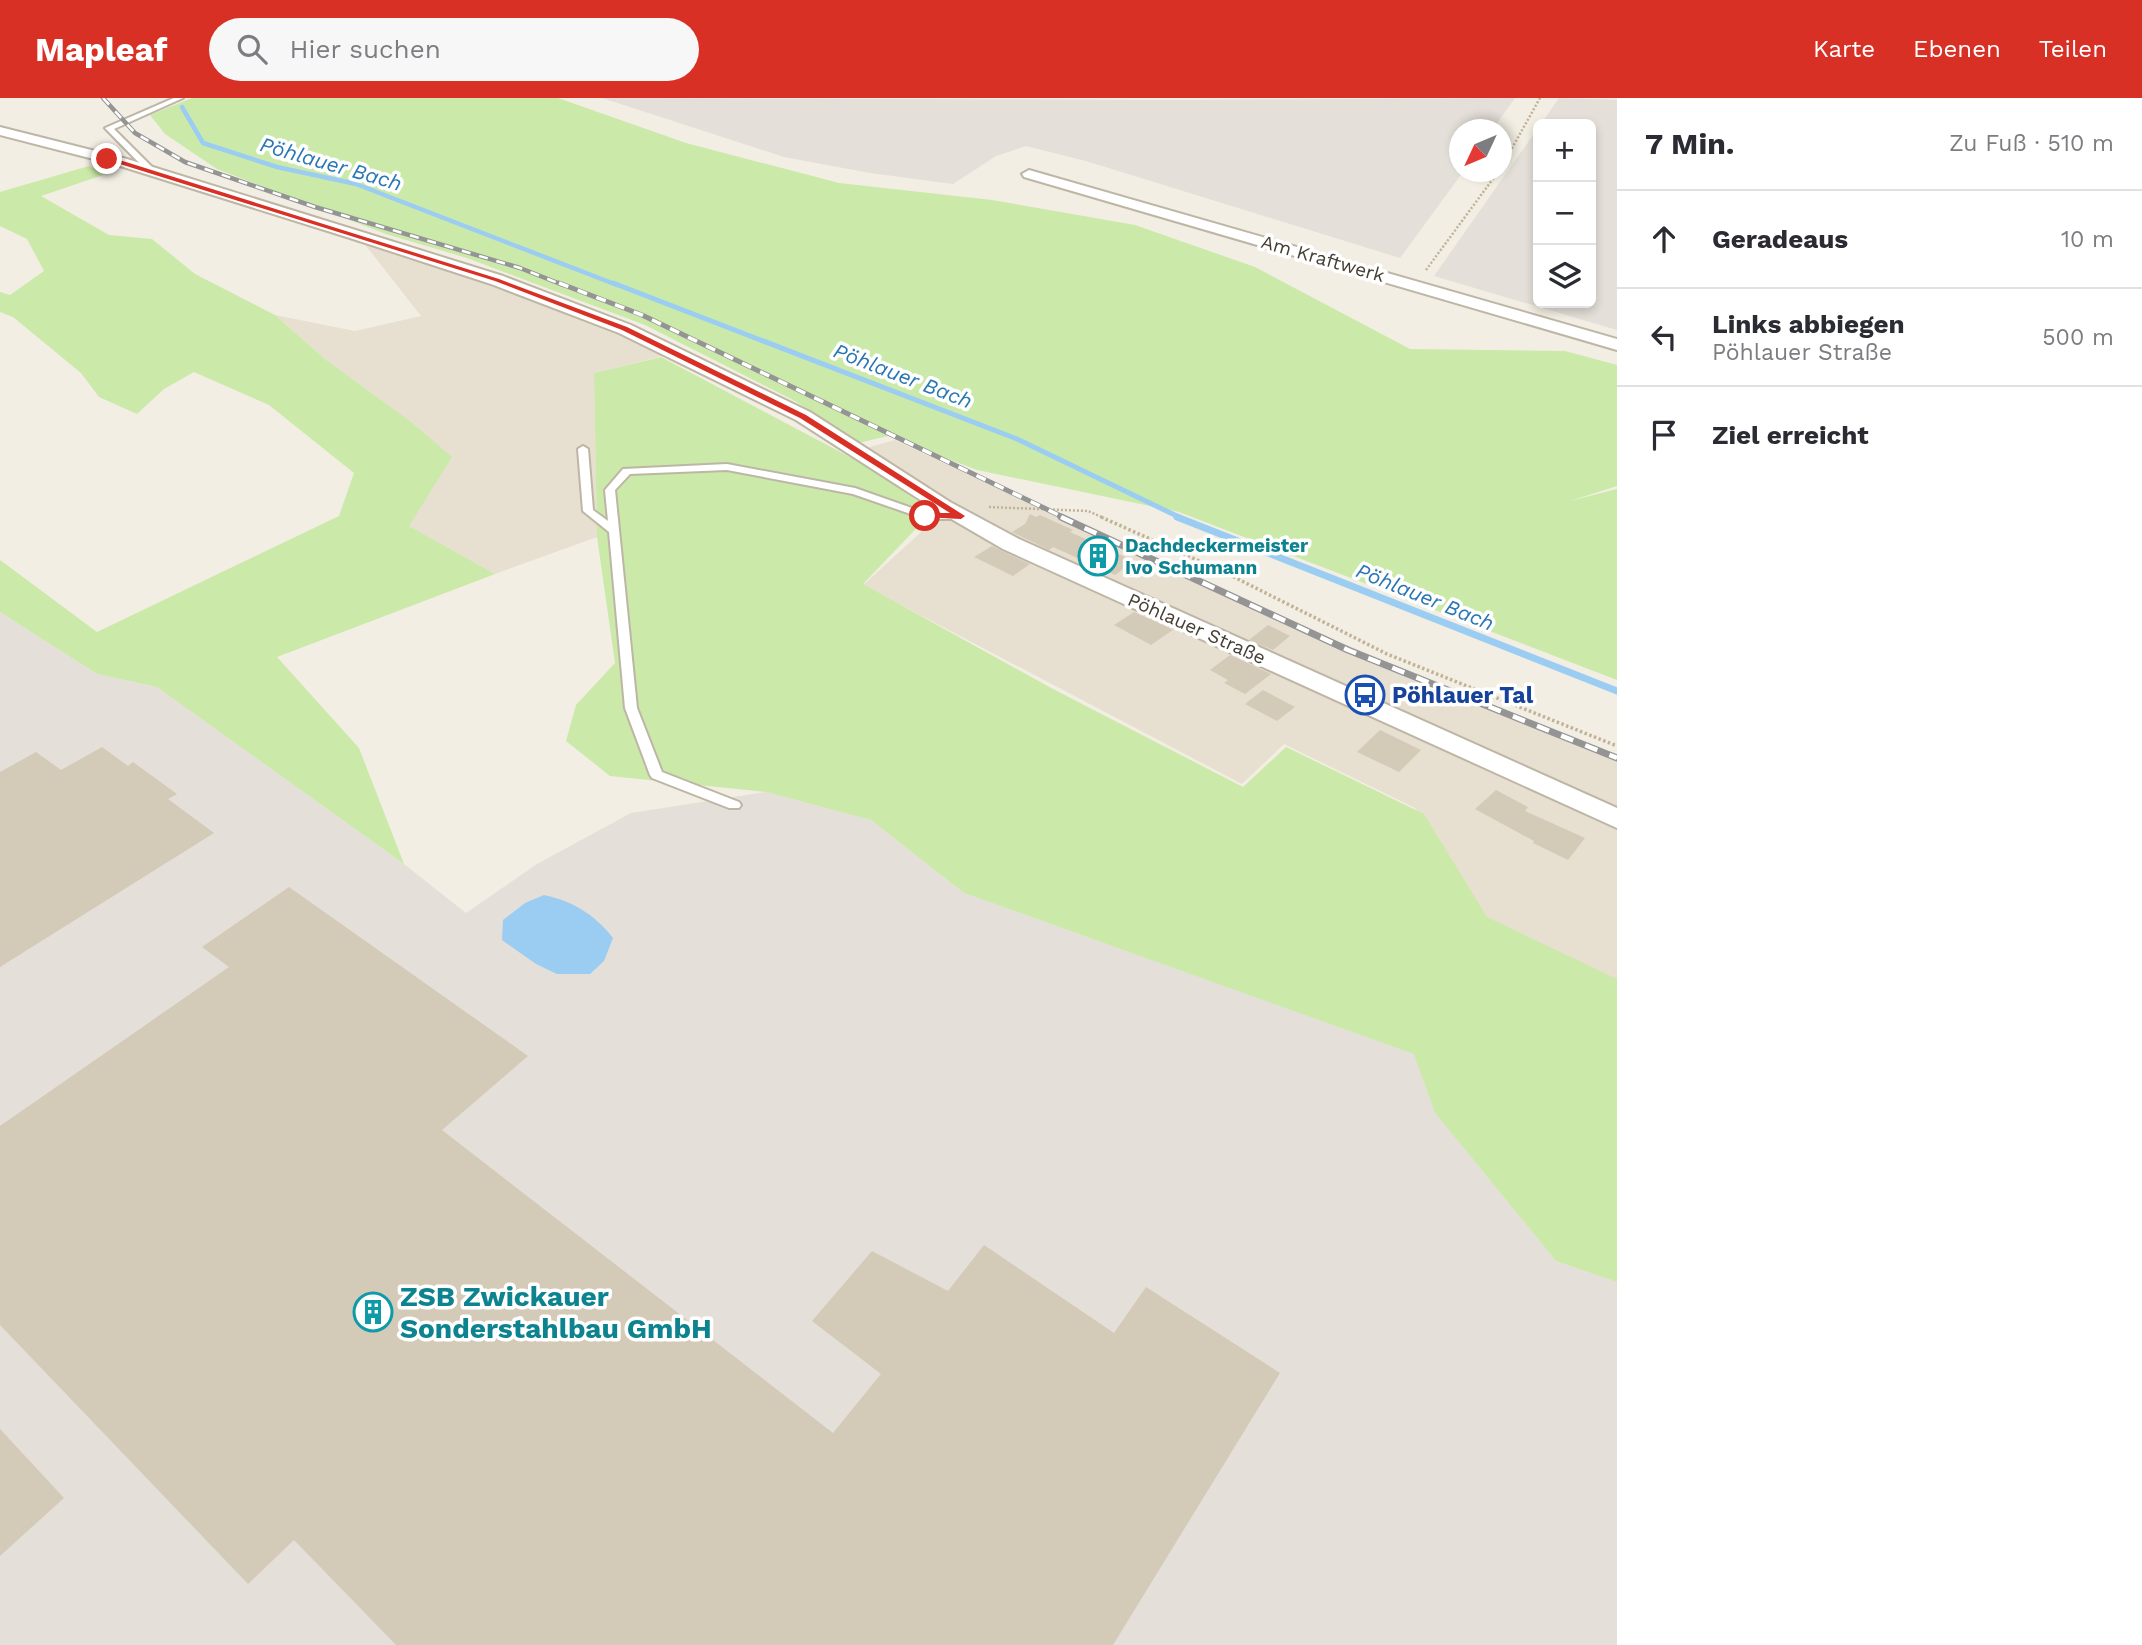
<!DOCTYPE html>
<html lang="de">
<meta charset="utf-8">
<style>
body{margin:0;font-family:"Work Sans",sans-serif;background:#f7f7f7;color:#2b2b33}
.controls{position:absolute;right:21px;top:21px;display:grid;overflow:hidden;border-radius:10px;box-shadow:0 4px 10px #0003}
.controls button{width:63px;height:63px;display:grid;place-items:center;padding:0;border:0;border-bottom:2px solid #e1e1e2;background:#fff;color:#2b2b33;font:35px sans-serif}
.compass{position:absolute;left:1449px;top:21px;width:63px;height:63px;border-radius:50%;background:#fff;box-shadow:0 4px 10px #0003;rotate:226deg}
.stop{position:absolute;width:21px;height:21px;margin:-16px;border:5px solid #d93025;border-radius:50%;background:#fff}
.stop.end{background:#d93025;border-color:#fff;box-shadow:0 2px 7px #0008}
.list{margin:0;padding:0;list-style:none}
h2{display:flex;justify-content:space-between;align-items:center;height:91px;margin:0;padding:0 28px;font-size:30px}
h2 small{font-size:23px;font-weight:400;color:#7c7c81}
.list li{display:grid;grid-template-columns:46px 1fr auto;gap:21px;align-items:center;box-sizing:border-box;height:98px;padding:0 28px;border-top:2px solid #e1e1e2}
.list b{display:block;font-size:26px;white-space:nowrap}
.list p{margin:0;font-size:23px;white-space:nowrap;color:#7c7c81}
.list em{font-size:23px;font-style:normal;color:#7c7c81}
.icon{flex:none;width:38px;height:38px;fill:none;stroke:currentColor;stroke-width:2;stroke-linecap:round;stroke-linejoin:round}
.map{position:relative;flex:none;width:1617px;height:1547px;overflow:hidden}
header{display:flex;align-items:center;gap:42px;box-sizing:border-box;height:98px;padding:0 35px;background:#d93025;color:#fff}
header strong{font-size:33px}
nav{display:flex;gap:38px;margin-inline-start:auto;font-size:24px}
.search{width:490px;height:63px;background:#f7f7f7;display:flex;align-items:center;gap:18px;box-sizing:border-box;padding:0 24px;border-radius:38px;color:#7c7c81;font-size:26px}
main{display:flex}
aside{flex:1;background:#fff}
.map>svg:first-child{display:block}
.residential{fill:#e7e0d0}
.industrial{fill:#e4dfd8}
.green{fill:#cbe9a9}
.water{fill:#9bcdf3}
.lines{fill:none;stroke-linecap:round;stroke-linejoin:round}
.stream-far2{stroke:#9bcdf3;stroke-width:4.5}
.stream-far1{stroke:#9bcdf3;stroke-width:5}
.stream{stroke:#9bcdf3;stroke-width:7}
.building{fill:#d4cab8}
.lane-casing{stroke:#beb6a5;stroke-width:4}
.street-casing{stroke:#beb6a5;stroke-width:4}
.path-far1{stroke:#c1b296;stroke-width:2.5;stroke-dasharray:2 2;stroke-linecap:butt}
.path{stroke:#c1b296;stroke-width:3.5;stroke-dasharray:2.5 2.5;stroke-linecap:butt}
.lane{fill:#fff;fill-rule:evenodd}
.street{fill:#fff;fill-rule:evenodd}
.rail-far2-casing{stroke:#949494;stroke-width:4.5}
.rail-far1-casing{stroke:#949494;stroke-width:5}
.rail-casing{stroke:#949494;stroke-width:7}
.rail-far2{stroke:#fff;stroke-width:2.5;stroke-dasharray:9;stroke-linecap:butt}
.rail-far1{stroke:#fff;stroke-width:3.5;stroke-dasharray:10;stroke-linecap:butt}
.rail{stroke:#fff;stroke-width:4.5;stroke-dasharray:13;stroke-linecap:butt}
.route{fill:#d93025}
.labels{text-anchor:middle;stroke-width:7;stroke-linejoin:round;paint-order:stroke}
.far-street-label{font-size:19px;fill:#443e33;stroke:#fff}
.far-culture-label{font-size:19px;font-weight:bold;fill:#0d838f;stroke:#fff;text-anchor:start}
.far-water-label{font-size:21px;font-style:italic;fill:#2876b4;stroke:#fff}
.transit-label{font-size:23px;font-weight:bold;fill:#164399;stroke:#fff;text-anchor:start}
.near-culture-label{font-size:28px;font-weight:bold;fill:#0d838f;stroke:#fff;text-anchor:start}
</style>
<header>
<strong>Mapleaf</strong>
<div class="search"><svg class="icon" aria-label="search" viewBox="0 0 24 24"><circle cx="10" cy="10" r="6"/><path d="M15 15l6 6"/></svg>Hier suchen</div>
<nav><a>Karte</a><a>Ebenen</a><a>Teilen</a></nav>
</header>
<main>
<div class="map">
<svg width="1617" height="1547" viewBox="0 0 1617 1547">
<rect width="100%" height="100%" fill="#f2eee3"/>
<!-- residential -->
<g class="residential">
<path d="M359,139L518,193L671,256L594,275L597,439L495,476L408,428L326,262L275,217L355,233L421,218Z"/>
<path d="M895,342L1204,488L1617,659V882L1486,822L1415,710L1284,646L1242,686L863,487L941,416L866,350Z"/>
</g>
<!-- industrial -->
<g class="industrial">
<path d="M602,0L1171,2L1515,0L1493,31L1460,32V74H1463L1400,160L1086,63L1026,48L996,58L953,86L870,75L784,59Z"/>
<path d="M1559,0L1617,2V232L1434,178L1538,30V205H1591V26H1541Z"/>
<path d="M0,514L97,576L157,589L404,766L466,815L537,766L631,715L766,694L871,722L964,795L1415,956L1435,1015L1556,1163L1617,1184V1547H0Z"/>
</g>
<!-- green -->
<g class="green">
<path d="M192,0H558L686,45L839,85L992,102L1135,127L1255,169L1410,251L1565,253L1617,267V388L1570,403L1617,391V582L1179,414L977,372L888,338L858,345L795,303L645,227L467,160L386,136L217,71L165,36L150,17Z"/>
<path d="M89,68L106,76L41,98L109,137L152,141L195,176L275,217L326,262L411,324L452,359L409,428L495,476L277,559L359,650L404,766L157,589L97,576L0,514V462L97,534L339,418L354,375L269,307L194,274L164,291L137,316L99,299L81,275L13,219L0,214V194L10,197L44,173L27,141L0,128V94Z"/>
<path d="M661,259L878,374L932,414L863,486L1053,591L1243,689L1286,649L1424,716L1487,819L1617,881V1184L1556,1163L1435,1015L1414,956L964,795L871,722L766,694L610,678L566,643L576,607L615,565L597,439L594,275Z"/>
</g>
<!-- water -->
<path class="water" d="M544,797C573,803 595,817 613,840L604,863L590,876H557L536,866L502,842L503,822L525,805Z"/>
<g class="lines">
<!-- stream-far2 -->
<path class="stream-far2" d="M182,9L203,45L277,69L356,86L617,187"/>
<!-- stream-far1 -->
<path class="stream-far1" d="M613,185L1017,341L1181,420"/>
<!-- stream -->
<path class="stream" d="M1177,419L1617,593"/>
</g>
<!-- building -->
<g class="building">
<path d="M1030,416L1036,419L1040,417L1073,432L1070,434L1134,463L1115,477L1053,449L1049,452L1012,434L1025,426Z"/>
<path d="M992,448L1002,453L1030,466L1013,478L974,459Z"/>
<path d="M1134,514L1153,522L1173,532L1151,547L1114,527Z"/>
<path d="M1268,527L1290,538L1273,552L1249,542Z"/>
<path d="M1230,557L1271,576L1245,596L1224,585L1228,582L1210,572Z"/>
<path d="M1263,592L1295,609L1277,623L1245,606Z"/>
<path d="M1380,632L1421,652L1399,674L1357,654Z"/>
<path d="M102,649L128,668L133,664L177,696L168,701L214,735L0,869V674L36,654L61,672Z"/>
<path d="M1496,692L1528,709L1525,713L1585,740L1568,762L1533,745L1534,743L1475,711Z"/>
<path d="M289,789L528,958L442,1032L833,1335L881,1276L812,1223L872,1153L948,1193L984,1147L1114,1235L1146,1189L1280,1275L1113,1547H396L294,1442L248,1486L0,1227V1028L229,869L202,849Z"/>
<path d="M0,1331L64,1400L0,1458Z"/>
</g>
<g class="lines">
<defs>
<g id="lane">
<path d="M174,0H183L114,31L156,73L149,75L105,30Z"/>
<path d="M583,348L588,351L593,412L608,423L605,392L623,371L727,366L855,390L926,415H961L966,418L961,421H925L853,396L727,372L630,376L615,392L637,610L662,674L739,704L741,707L739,710H729L652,680L650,677L625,610L609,434L583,413L578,351Z"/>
</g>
<g id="street">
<path d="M0,29L127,61L362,134L503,178L631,227L810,314L950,404L1019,441L1617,710V730L1003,451L936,412L796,322L619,235L491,186L350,140L117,67L0,37Z"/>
<path d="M1029,72L1617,241V252L1024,79L1022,76Z"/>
</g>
</defs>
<!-- lane casing -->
<use href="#lane" class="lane-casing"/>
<!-- street casing -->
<use href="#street" class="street-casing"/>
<!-- path-far1 -->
<g class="path-far1">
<path d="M1502,68L1540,0"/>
<path d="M1426,172L1498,74"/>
<path d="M989,409L1088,413L1104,420"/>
</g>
<!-- path -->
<path class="path" d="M1101,419L1226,475L1387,556L1617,648"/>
<!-- lane -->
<use href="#lane" class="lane"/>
<!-- street -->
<use href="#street" class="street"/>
<defs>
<path id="rail-far2" d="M103,0L135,35L185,64L315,109L520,170L563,187"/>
<path id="rail-far1" d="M559,185L642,217L1065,420"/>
<path id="rail" d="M1061,419L1348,552L1617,660"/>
</defs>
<!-- rail-far2 casing -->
<use href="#rail-far2" class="rail-far2-casing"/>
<!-- rail-far1 casing -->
<use href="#rail-far1" class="rail-far1-casing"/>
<!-- rail casing -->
<use href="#rail" class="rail-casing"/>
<!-- rail-far2 -->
<use href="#rail-far2" class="rail-far2"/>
<!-- rail-far1 -->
<use href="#rail-far1" class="rail-far1"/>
<!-- rail -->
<use href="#rail" class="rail"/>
</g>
<!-- route -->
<path class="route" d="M110,59L499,181L627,229L806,317L965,418L961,421L922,419L925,415H950L800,320L622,232L495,183L104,61Z"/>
<!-- icons -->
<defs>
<symbol id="building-ring" viewBox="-11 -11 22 22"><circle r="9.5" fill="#fff" stroke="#0f9aa8" stroke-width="1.5"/><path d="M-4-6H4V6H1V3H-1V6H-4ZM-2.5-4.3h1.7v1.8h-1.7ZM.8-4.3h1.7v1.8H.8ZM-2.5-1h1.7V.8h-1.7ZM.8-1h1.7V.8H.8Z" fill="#0f9aa8"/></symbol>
<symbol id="bus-ring" viewBox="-11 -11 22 22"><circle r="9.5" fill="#fff" stroke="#1a4fb4" stroke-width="1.5"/><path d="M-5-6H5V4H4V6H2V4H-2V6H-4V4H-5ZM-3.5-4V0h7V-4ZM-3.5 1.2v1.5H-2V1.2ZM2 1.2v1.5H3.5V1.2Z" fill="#1a4fb4"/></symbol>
</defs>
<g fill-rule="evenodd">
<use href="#building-ring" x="1076" y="436" width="44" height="44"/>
<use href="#bus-ring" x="1343" y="575" width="44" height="44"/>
<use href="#building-ring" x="351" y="1192" width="44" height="44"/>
</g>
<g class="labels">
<!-- far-street labels -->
<g class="far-street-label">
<text transform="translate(1323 160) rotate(16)" y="7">Am Kraftwerk</text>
<text transform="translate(1197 530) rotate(24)" y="7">Pöhlauer Straße</text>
</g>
<!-- far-culture labels -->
<g class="far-culture-label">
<text x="1125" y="454">Dachdeckermeister<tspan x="1125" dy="22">Ivo Schumann</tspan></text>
</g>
<!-- far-water labels -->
<g class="far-water-label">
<text transform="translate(331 66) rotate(16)" y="7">Pöhlauer Bach</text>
<text transform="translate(903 278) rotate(21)" y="7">Pöhlauer Bach</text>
<text transform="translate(1425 499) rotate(22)" y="7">Pöhlauer Bach</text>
</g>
<!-- transit labels -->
<g class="transit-label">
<text x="1392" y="605">Pöhlauer Tal</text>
</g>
<!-- near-culture labels -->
<g class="near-culture-label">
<text x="400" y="1208">ZSB Zwickauer<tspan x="400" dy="32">Sonderstahlbau GmbH</tspan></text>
</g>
</g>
</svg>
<div class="controls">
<button>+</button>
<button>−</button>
<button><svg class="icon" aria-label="layers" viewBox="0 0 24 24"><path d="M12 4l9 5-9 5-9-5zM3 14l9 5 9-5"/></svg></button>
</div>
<svg class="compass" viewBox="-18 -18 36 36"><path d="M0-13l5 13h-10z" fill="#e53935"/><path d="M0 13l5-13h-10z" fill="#7c7c81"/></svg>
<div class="stop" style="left:925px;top:418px"></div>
<div class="stop end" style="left:107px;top:61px"></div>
</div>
<aside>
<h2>7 Min.<small>Zu Fuß · 510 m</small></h2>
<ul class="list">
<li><svg class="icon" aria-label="ahead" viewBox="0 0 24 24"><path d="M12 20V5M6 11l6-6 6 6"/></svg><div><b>Geradeaus</b></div><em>10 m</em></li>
<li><svg class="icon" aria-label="left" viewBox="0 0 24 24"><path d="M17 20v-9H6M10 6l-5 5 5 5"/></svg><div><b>Links abbiegen</b><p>Pöhlauer Straße</p></div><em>500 m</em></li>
<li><svg class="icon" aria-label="arrive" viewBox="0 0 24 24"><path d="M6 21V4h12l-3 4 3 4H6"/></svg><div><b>Ziel erreicht</b></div></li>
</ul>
</aside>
</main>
